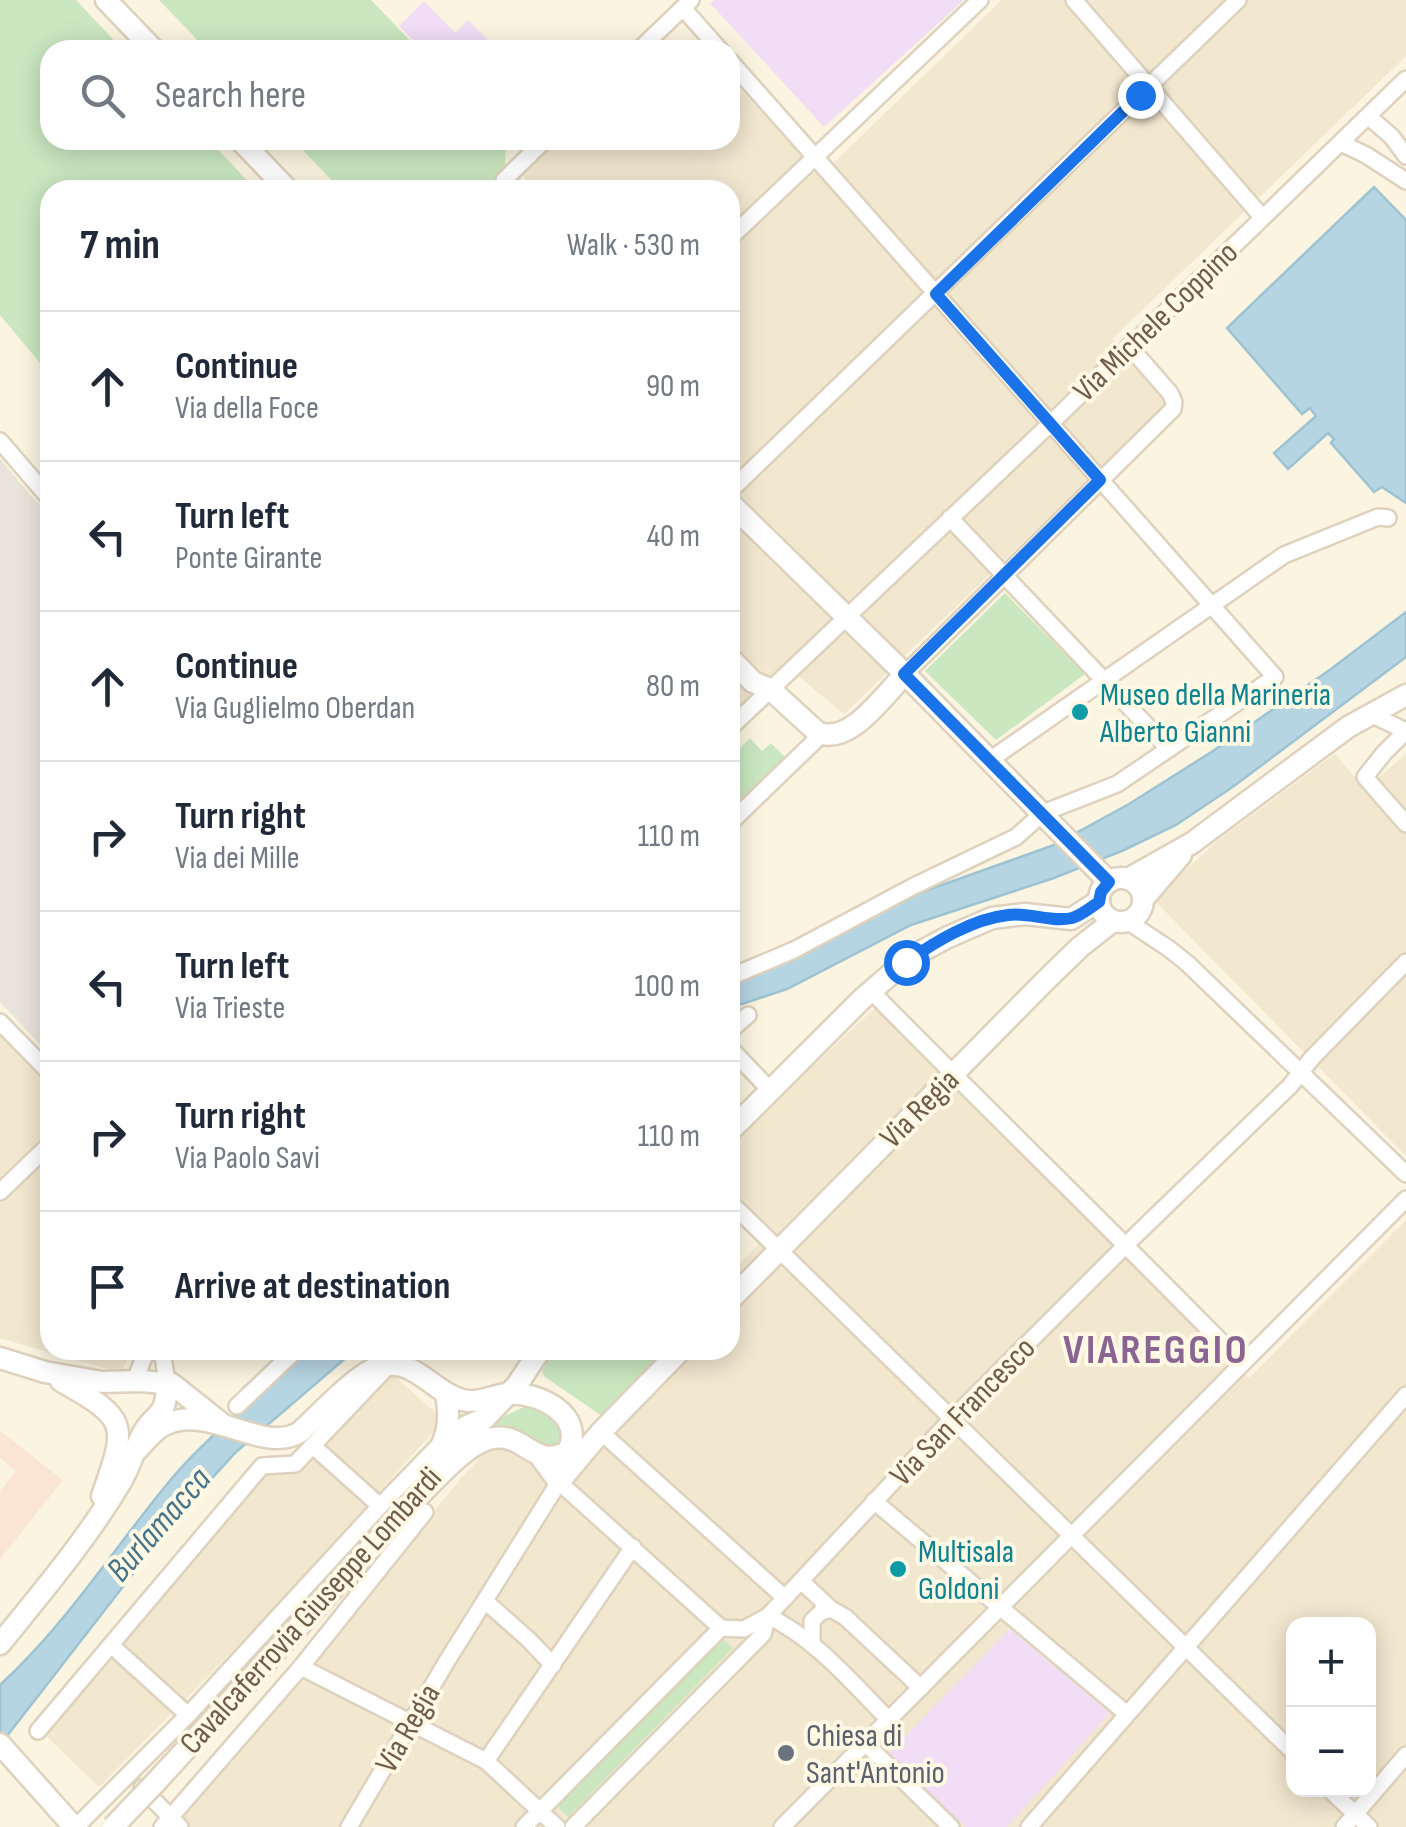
<!DOCTYPE html>
<meta charset="utf-8">
<style>
body{margin:0;font-family:"Sofia Sans Condensed",sans-serif;background:#f6f6f7;color:#1f2937}
.controls{position:absolute;right:30px;bottom:30px;display:grid;overflow:hidden;border-radius:20px;box-shadow:0 5px 25px #0003}
.controls button{width:90px;height:90px;display:grid;place-items:center;padding:0;border:0;border-bottom:2px solid #e0e1e3;background:#fff;color:#1f2937;font:50px sans-serif}
.stop{position:absolute;width:30px;height:30px;margin:-22px;border:8px solid #1a73e8;border-radius:50%;background:#fff}
.stop.end{background:#1a73e8;border-color:#fff;box-shadow:0 2px 10px #0008}
.list{margin:0;padding:0;list-style:none}
h2{display:flex;justify-content:space-between;align-items:center;height:130px;margin:0;padding:0 40px;font-size:42px}
h2 small{font-size:32px;font-weight:400;color:#747a83}
.list li{display:grid;grid-template-columns:65px 1fr auto;gap:30px;align-items:center;box-sizing:border-box;height:150px;padding:0 40px;border-top:2px solid #e0e1e3}
.list b{display:block;font-size:38px;white-space:nowrap}
.list p{margin:0;font-size:32px;white-space:nowrap;color:#747a83}
.list em{font-size:32px;font-style:normal;color:#747a83}
.icon{flex:none;width:55px;height:55px;fill:none;stroke:currentColor;stroke-width:2;stroke-linecap:round;stroke-linejoin:round}
.map{position:relative;flex:none;width:1406px;height:1827px;overflow:hidden}
.search{position:absolute;background:#fff;box-shadow:0 5px 25px #0003;left:40px;top:40px;width:700px;height:110px;display:flex;align-items:center;gap:25px;box-sizing:border-box;padding:0 35px;border-radius:30px;color:#747a83;font-size:38px}
.panel{position:absolute;background:#fff;box-shadow:0 5px 25px #0003;left:40px;top:180px;width:700px;height:1180px;border-radius:30px}
.map>svg:first-child{display:block}
.residential{fill:#f2e7cf;fill-rule:evenodd}
.commercial{fill:#fae5d4}
.industrial{fill:#e9e4db}
.education{fill:#f1ddf6}
.green{fill:#cae7c0}
.water{fill:#b6d5e2;stroke:#9dc3d3;stroke-width:2.5}
.lines{fill:none;stroke-linecap:round;stroke-linejoin:round}
.minor-casing{stroke:#ded1bd;stroke-width:20}
.tertiary-casing{stroke:#ded1bd;stroke-width:25}
.minor{stroke:#fff;stroke-width:15}
.tertiary{stroke:#fff;stroke-width:20}
.tertiary-bridge-casing{stroke:#ded1bd;stroke-width:25;stroke-linecap:butt}
.tertiary-bridge{stroke:#fff;stroke-width:20}
.route{stroke:#1a73e8;stroke-width:12}
.culture-dot{fill:#0f9aa8;stroke:#fef8e5;stroke-width:4}
.worship-dot{fill:#6b7280;stroke:#fef8e5;stroke-width:4}
.labels{text-anchor:middle;stroke-width:8;stroke-linejoin:round;paint-order:stroke}
.street-label{font-size:32px;fill:#6f5c49;stroke:#fef8e5}
.culture-label{font-size:32px;fill:#0d838f;stroke:#fef8e5;text-anchor:start}
.worship-label{font-size:32px;fill:#5b616d;stroke:#fef8e5;text-anchor:start}
.water-label{font-size:35px;font-style:italic;fill:#477489;stroke:#fef8e5}
.district-label{font-size:42px;font-weight:bold;letter-spacing:2.5px;fill:#8a6593;stroke:#fef8e5}
</style>
<div class="map">
<svg width="1406" height="1827" viewBox="0 0 1406 1827">
<rect width="100%" height="100%" fill="#faf4e0"/>
<!-- residential -->
<g class="residential">
<path d="M1002,0H1406V56L1112,339L1169,402L844,714L784,664L730,715V190H536L522,175L559,140H730V78L820,176Z"/>
<path d="M1335,754L1365,789L1406,754V1156L1153,899L1221,838Z"/>
<path d="M875,1008L1249,1378L1406,1220V1827H174L309,1673L407,1544L463,1476L492,1446L515,1450L563,1494L619,1427L697,1350H730V1318L734,1314L730,1310V1274L761,1242L770,1228L730,1186V1143ZM1294,1624H1368V1790H1294Z"/>
<path d="M0,1030L35,1065L50,1051V1350H132L121,1373L0,1338Z"/>
<path d="M387,1370L444,1420L264,1619L99,1787L43,1733L264,1473L299,1469Z"/>
</g>
<!-- commercial -->
<path class="commercial" d="M0,1431L63,1480L0,1559V1491L16,1471L0,1458Z"/>
<!-- industrial -->
<path class="industrial" d="M0,459L50,518V1051L48,1053L0,1002Z"/>
<!-- education -->
<g class="education">
<path d="M714,0H964L824,127L710,3Z"/>
<path d="M424,1L455,33L468,20L498,50H423L399,26Z"/>
<path d="M1010,1629L1110,1713L1007,1827H966L889,1753Z"/>
</g>
<!-- green -->
<g class="green">
<path d="M0,0H76L123,50H50V140H209L256,190H50V375L0,315Z"/>
<path d="M159,0H371L419,50H207Z"/>
<path d="M293,140H506L505,163L531,190H341Z"/>
<path d="M1005,593L1085,674L996,740L925,671Z"/>
<path d="M750,738L762,751L771,743L785,757L730,811V758Z"/>
<path d="M553,1350H665L602,1416L545,1377L542,1371Z"/>
<path d="M524,1407C543,1407 554,1419 566,1433L552,1449L516,1431L489,1429L487,1424Z"/>
<path d="M722,1638L733,1648L568,1817L557,1806Z"/>
</g>
<!-- water -->
<g class="water">
<path d="M1374,187L1406,220V503L1382,487L1374,492L1331,443L1334,439L1328,433L1288,469L1274,453L1316,416L1310,408L1302,414L1227,328Z"/>
<path d="M1406,612V657L1234,786L1176,825L1124,850L1054,878L911,925L787,989L730,1008V983L911,896L1054,845L1129,804L1213,751L1331,669Z"/>
<path d="M308,1350H355L235,1453L177,1517L0,1745V1685C67,1624 115,1546 173,1477C213,1430 264,1394 308,1350Z"/>
</g>
<g class="lines">
<defs>
<g id="minor">
<path d="M1074,0L1262,217"/>
<path d="M683,8L720,50"/>
<path d="M639,50L691,0"/>
<path d="M730,61L1275,677L1117,784L1043,813L1016,837L912,887L794,950L730,977"/>
<path d="M1368,116L1392,137L1406,156"/>
<path d="M1341,143L1366,155L1406,181"/>
<path d="M514,190L504,180L545,140"/>
<path d="M730,238L980,0"/>
<path d="M0,441L50,499"/>
<path d="M730,491L1238,0"/>
<path d="M950,518L1169,749"/>
<path d="M905,674L1173,409L1174,402L1170,393L1129,346"/>
<path d="M1370,714L1406,731"/>
<path d="M730,728L1051,423L1406,79"/>
<path d="M1406,731L1384,753L1365,777L1406,824"/>
<path d="M990,760L1284,555L1378,517L1388,518"/>
<path d="M730,823L821,735"/>
<path d="M1127,921L1168,948L1187,963L1406,1174"/>
<path d="M871,991C994,1116 1120,1238 1242,1363"/>
<path d="M0,1022L50,1073"/>
<path d="M730,1031L748,1015"/>
<path d="M730,1048L771,1091"/>
<path d="M0,1192L50,1144"/>
<path d="M730,1202L1294,1753"/>
<path d="M162,1350L167,1382"/>
<path d="M134,1382L147,1350"/>
<path d="M237,1406L296,1350"/>
<path d="M601,1432L785,1598"/>
<path d="M313,1446L380,1506"/>
<path d="M874,1501L1127,1714"/>
<path d="M802,1582L831,1609L845,1617L921,1688"/>
<path d="M485,1601L528,1639L553,1665"/>
<path d="M812,1644V1621L821,1612L831,1609"/>
<path d="M111,1645L188,1715"/>
<path d="M301,1667L486,1761L557,1827"/>
<path d="M38,1731L262,1466L295,1464L388,1366"/>
<path d="M866,1744L951,1827"/>
<path d="M486,1761L633,1547"/>
<path d="M142,1788L180,1827"/>
<path d="M1330,1790L1369,1827"/>
<path d="M76,1827L188,1715L380,1506L446,1438L465,1424L481,1417"/>
<path d="M162,1827L301,1667L425,1512"/>
<path d="M349,1827L447,1661L559,1482L721,1628L744,1629L768,1616C816,1639 852,1683 889,1720"/>
<path d="M524,1827L721,1628"/>
<path d="M573,1827L763,1634L768,1616L946,1425L1136,1235L1290,1086L1312,1058L1406,962"/>
<path d="M782,1827L1406,1199"/>
<path d="M1029,1827L1406,1395"/>
<path d="M1344,1827L1406,1755"/>
</g>
<g id="tertiary">
<path d="M106,0L154,50"/>
<path d="M240,140L288,190"/>
<path d="M730,503L905,674L1109,882"/>
<path d="M730,658L753,682L770,689L817,732C849,747 884,695 905,674"/>
<circle cx="1121" cy="900" r="22"/>
<path d="M1128,879L1192,843L1348,727L1406,695"/>
<path d="M1144,898L1181,855"/>
<path d="M730,1131L862,999L898,968L922,951L948,937L992,918L1025,914L1071,919L1099,901"/>
<path d="M730,1300L1046,980L1080,947L1113,921"/>
<path d="M0,1358L45,1372L102,1382L142,1381L172,1384L221,1423"/>
<path d="M61,1381C128,1419 128,1423 102,1496"/>
<path d="M136,1451C145,1442 154,1429 166,1424C211,1404 263,1455 300,1432C319,1415 355,1375 378,1367C414,1355 431,1392 462,1400C479,1404 491,1396 507,1394C538,1391 586,1415 568,1451C534,1472 524,1429 489,1439C462,1447 432,1484 411,1504"/>
<path d="M450,1454L517,1385L540,1350"/>
<path d="M540,1456L559,1482L601,1432L681,1350"/>
<path d="M423,1483C439,1446 454,1437 446,1394"/>
<path d="M0,1644C43,1591 88,1538 122,1480C130,1466 134,1451 141,1437C154,1410 167,1421 167,1382"/>
<path d="M0,1744L74,1827"/>
<path d="M155,1783L411,1504L416,1495"/>
</g>
</defs>
<!-- minor casing -->
<use href="#minor" class="minor-casing"/>
<!-- tertiary casing -->
<use href="#tertiary" class="tertiary-casing"/>
<!-- minor -->
<use href="#minor" class="minor"/>
<!-- tertiary -->
<use href="#tertiary" class="tertiary"/>
<defs>
<path id="tertiary-bridge" d="M113,1827L155,1783"/>
</defs>
<!-- tertiary-bridge casing -->
<use href="#tertiary-bridge" class="tertiary-bridge-casing"/>
<!-- tertiary-bridge -->
<use href="#tertiary-bridge" class="tertiary-bridge"/>
</g>
<g class="lines">
<!-- route -->
<path class="route" d="M906,962C935,942 972,919 1008,915C1029,912 1052,923 1072,918C1082,915 1091,907 1099,902L1101,892L1109,882L904,674L1100,480L936,294L1140,95"/>
</g>
<!-- markers -->
<g class="culture-dot">
<circle cx="1080" cy="712" r="10"/>
<circle cx="898" cy="1569" r="10"/>
</g>
<circle class="worship-dot" cx="786" cy="1753" r="10"/>
<g class="labels">
<!-- street labels -->
<g class="street-label">
<text transform="translate(1155 321) rotate(-44)" y="11">Via Michele Coppino</text>
<text transform="translate(919 1108) rotate(-45)" y="11">Via Regia</text>
<text transform="translate(962 1411) rotate(-46)" y="11">Via San Francesco</text>
<text transform="translate(310 1610) rotate(-48)" y="11">Cavalcaferrovia Giuseppe Lombardi</text>
<text transform="translate(407 1728) rotate(-60)" y="11">Via Regia</text>
</g>
<!-- culture labels -->
<g class="culture-label">
<text x="1100" y="705">Museo della Marineria<tspan x="1100" dy="37">Alberto Gianni</tspan></text>
<text x="918" y="1562">Multisala<tspan x="918" dy="37">Goldoni</tspan></text>
</g>
<!-- worship labels -->
<g class="worship-label">
<text x="806" y="1746">Chiesa di<tspan x="806" dy="37">Sant'Antonio</tspan></text>
</g>
<!-- water labels -->
<g class="water-label">
<text transform="translate(158 1524) rotate(-49)" y="12">Burlamacca</text>
</g>
<!-- district labels -->
<g class="district-label">
<text x="1156" y="1363">VIAREGGIO</text>
</g>
</g>
</svg>
<div class="controls">
<button>+</button>
<button>−</button>
</div>
<div class="stop" style="left:906px;top:962px"></div>
<div class="stop end" style="left:1140px;top:95px"></div>
<div class="search"><svg class="icon" aria-label="search" viewBox="0 0 24 24"><circle cx="10" cy="10" r="6"/><path d="M15 15l6 6"/></svg>Search here</div>
<section class="panel">
<h2>7 min<small>Walk · 530 m</small></h2>
<ul class="list">
<li><svg class="icon" aria-label="ahead" viewBox="0 0 24 24"><path d="M12 20V5M6 11l6-6 6 6"/></svg><div><b>Continue</b><p>Via della Foce</p></div><em>90 m</em></li>
<li><svg class="icon" aria-label="left" viewBox="0 0 24 24"><path d="M17 20v-9H6M10 6l-5 5 5 5"/></svg><div><b>Turn left</b><p>Ponte Girante</p></div><em>40 m</em></li>
<li><svg class="icon" aria-label="ahead" viewBox="0 0 24 24"><path d="M12 20V5M6 11l6-6 6 6"/></svg><div><b>Continue</b><p>Via Guglielmo Oberdan</p></div><em>80 m</em></li>
<li><svg class="icon" aria-label="right" viewBox="0 0 24 24"><path d="M7 20v-9h11M14 6l5 5-5 5"/></svg><div><b>Turn right</b><p>Via dei Mille</p></div><em>110 m</em></li>
<li><svg class="icon" aria-label="left" viewBox="0 0 24 24"><path d="M17 20v-9H6M10 6l-5 5 5 5"/></svg><div><b>Turn left</b><p>Via Trieste</p></div><em>100 m</em></li>
<li><svg class="icon" aria-label="right" viewBox="0 0 24 24"><path d="M7 20v-9h11M14 6l5 5-5 5"/></svg><div><b>Turn right</b><p>Via Paolo Savi</p></div><em>110 m</em></li>
<li><svg class="icon" aria-label="arrive" viewBox="0 0 24 24"><path d="M6 21V4h12l-3 4 3 4H6"/></svg><div><b>Arrive at destination</b></div></li>
</ul>
</section>
</div>
